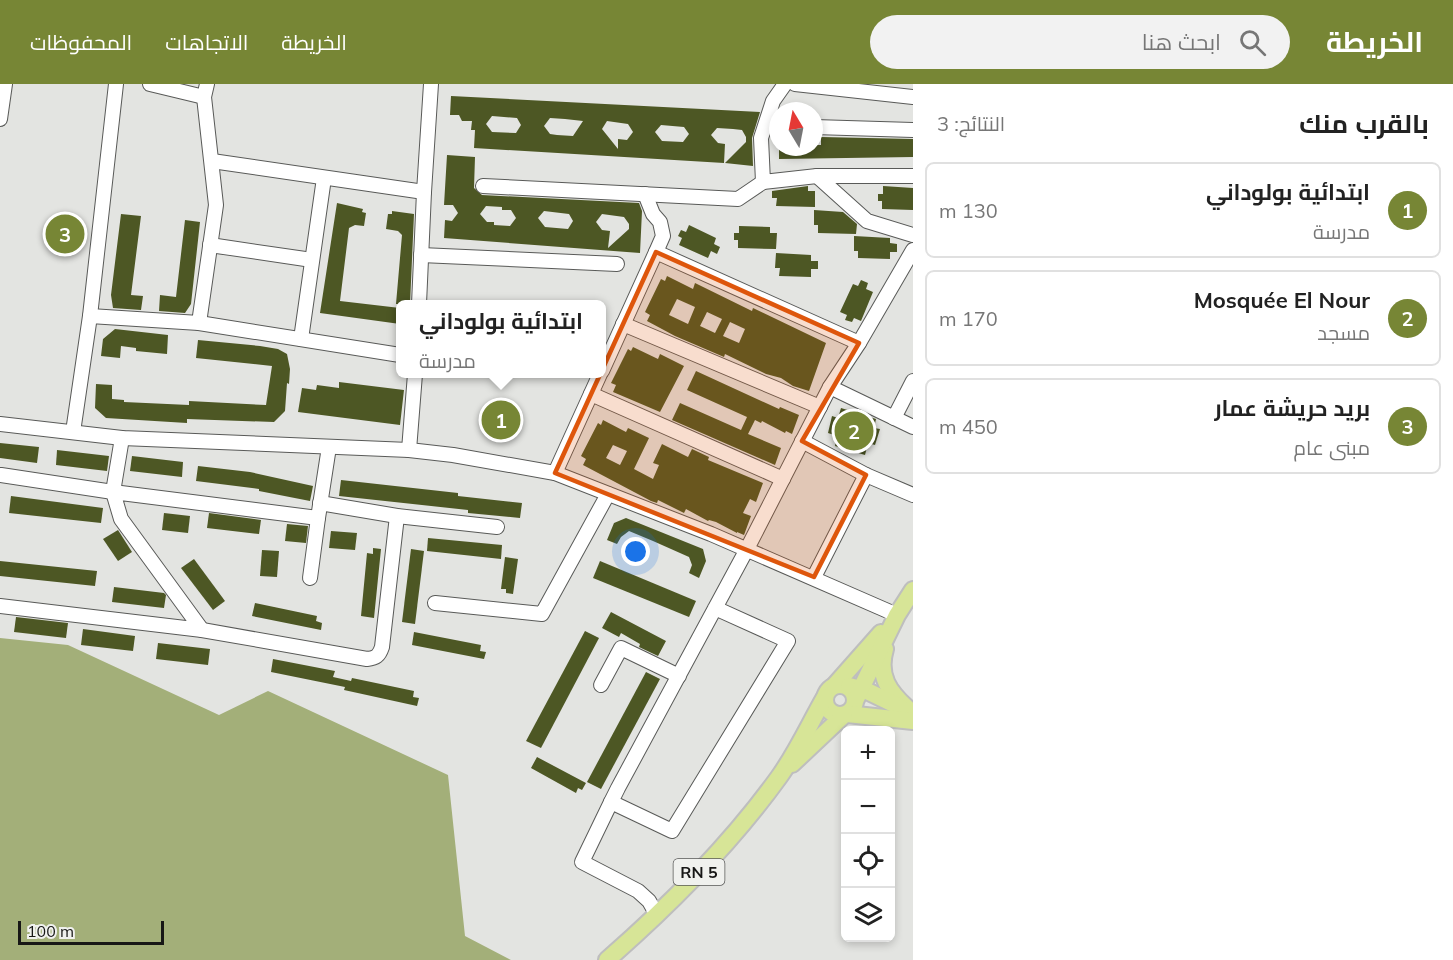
<!DOCTYPE html>
<html lang="ar">
<meta charset="utf-8">
<style>
body{margin:0;font-family:Mulish,Cairo,sans-serif;background:#f2f2f2;color:#222;direction:rtl}
.controls{position:absolute;right:18px;bottom:18px;display:grid;overflow:hidden;border-radius:9px;box-shadow:0 3px 9px #0003}
.controls button{width:54px;height:54px;display:grid;place-items:center;padding:0;border:0;border-bottom:2px solid #e0e0e0;background:#fff;color:#222;font:30px sans-serif}
.compass{position:absolute;left:769px;top:18px;width:54px;height:54px;border-radius:50%;background:#fff;box-shadow:0 3px 9px #0003;rotate:350deg}
.scale{position:absolute;left:18px;bottom:15px;width:146px;box-sizing:border-box;padding-left:6px;border:3px solid #171716;border-top:0;font-size:16px;line-height:21px;white-space:nowrap;color:#171716;-webkit-text-stroke:4px #f0f1ee;paint-order:stroke}
.you{position:absolute;left:636px;top:468px;width:21px;height:21px;margin:-15px;border:4px solid #fff;border-radius:50%;background:#1a73e8;box-shadow:0 0 0 9px #1a73e833}
.badge{display:grid;place-items:center;width:39px;height:39px;border-radius:50%;background:#778635;color:#fff;font-size:20px;font-weight:700}
.pin{position:absolute;translate:-50% -50%;border:3px solid #fff;box-shadow:0 2px 6px #0006}
.popup{position:absolute;left:396px;top:216px;width:210px;height:78px;box-sizing:border-box;display:grid;place-content:center;border-radius:9px;background:#fff;filter:drop-shadow(0 2px 4px #0005);font-size:20px;white-space:nowrap;color:#767676}
.popup b{font-size:22px;color:#222}
.popup::after{content:'';position:absolute;left:50%;top:100%;margin-left:-12px;border:12px solid transparent;border-top-color:#fff}
.list{margin:0;padding:0;list-style:none}
h2{display:flex;justify-content:space-between;align-items:center;height:78px;margin:0;padding:0 24px;font-size:26px}
h2 small{font-size:20px;font-weight:400;color:#767676}
.list li{display:grid;grid-template-columns:39px 1fr auto;gap:18px;align-items:center;box-sizing:border-box;height:96px;margin:0 12px 12px;padding:0 12px;border:2px solid #e0e0e0;border-radius:9px}
.list b{display:block;font-size:22px;white-space:nowrap}
.list p{margin:0;font-size:20px;white-space:nowrap;color:#767676}
.list em{font-size:20px;font-style:normal;color:#767676}
.icon{flex:none;width:33px;height:33px;fill:none;stroke:currentColor;stroke-width:2;stroke-linecap:round;stroke-linejoin:round}
.map{position:relative;flex:none;width:913px;height:876px;overflow:hidden;direction:ltr}
header{display:flex;align-items:center;gap:36px;box-sizing:border-box;height:84px;padding:0 30px;background:#778635;color:#fff}
header strong{font-size:28px}
nav{display:flex;gap:33px;margin-inline-start:auto;font-size:21px}
.search{width:420px;height:54px;background:#f2f2f2;display:flex;align-items:center;gap:15px;box-sizing:border-box;padding:0 21px;border-radius:33px;color:#767676;font-size:22px}
main{display:flex}
aside{flex:1;background:#fff}
.map>svg:first-child{display:block}
.forest{fill:#a3af79}
.building{fill:#4d5724;fill-rule:evenodd}
.lines{fill:none;stroke-linecap:round;stroke-linejoin:round}
.minor-casing{stroke:#595a58;stroke-width:16}
.major-casing{stroke:#bebebe;stroke-width:20}
.minor{stroke:#fff;stroke-width:14}
.major{stroke:#d7e597;stroke-width:16}
.marked{fill:#de560c;fill-opacity:0.2;stroke:#de560c;stroke-width:4.5;stroke-linejoin:round}
.labels{text-anchor:middle;stroke-width:6;stroke-linejoin:round;paint-order:stroke}
.shield{fill:#f0f1ee;stroke:#585857;stroke-width:1.5}
.shield-label{font-size:16px;font-weight:bold;fill:#171716}
</style>
<header>
<strong>الخريطة</strong>
<div class="search"><svg class="icon" aria-label="search" viewBox="0 0 24 24"><circle cx="10" cy="10" r="6"/><path d="M15 15l6 6"/></svg>ابحث هنا</div>
<nav><a>الخريطة</a><a>الاتجاهات</a><a>المحفوظات</a></nav>
</header>
<main>
<aside>
<h2>بالقرب منك<small>النتائج: 3</small></h2>
<ul class="list">
<li><span class="badge">1</span><div><b>ابتدائية بولوداني</b><p>مدرسة</p></div><em>130 m</em></li>
<li><span class="badge">2</span><div><b>Mosquée El Nour</b><p>مسجد</p></div><em>170 m</em></li>
<li><span class="badge">3</span><div><b>بريد حريشة عمار</b><p>مبنى عام</p></div><em>450 m</em></li>
</ul>
</aside>
<div class="map">
<svg width="913" height="876" viewBox="0 0 913 876">
<rect width="100%" height="100%" fill="#e3e4e1"/>
<!-- forest -->
<path class="forest" d="M0,554L68,561L219,631L268,607L448,691L465,852L511,876H0Z"/>
<!-- building -->
<g class="building">
<path d="M451,12L760,28L752,54L753,82L725,79L746,58V53L742,46L733,45L717,44L711,51L718,59L725,60L724,79L474,64L475,46H471L472,37H462L459,31H450ZM492,32L517,34L521,41L516,49L492,48L486,40ZM550,34L565,35L583,37L573,52L557,51L550,50L544,42ZM607,37L628,40L633,48L627,56L618,55V65L602,45ZM661,41L684,43L689,50L683,58L662,57L655,48Z"/>
<path d="M821,53L913,55V73L779,75V63H814V61H821Z"/>
<path d="M447,71L475,73L474,104L482,111L639,119L642,127L640,169L444,154L445,136L452,137L458,129L453,121H444ZM486,122L502,123V126H511L516,134L510,142L494,141V138H487L480,130ZM544,127L569,130L573,137L568,145L545,143L538,134ZM602,130L624,133L629,140V145L608,164L610,147L602,146L596,138Z"/>
<path d="M808,102V107H815V123L776,122L777,114H772V107Z"/>
<path d="M883,102L913,104V126L882,125V117H878V110H883Z"/>
<path d="M337,119L363,125L362,128L366,129L364,142L355,141L349,144L340,217L400,224V240L320,229Z"/>
<path d="M814,126L843,128L857,140L856,150L818,149V141H814Z"/>
<path d="M392,127L414,130L410,220H396L402,151L398,147L386,145L388,130H392Z"/>
<path d="M121,130L141,132L131,211L143,212L141,226L113,224L111,211Z"/>
<path d="M185,136L200,138L191,220L185,229L159,227L160,211L176,213Z"/>
<path d="M689,141L716,154L714,160L720,163L717,170L711,167L708,174L679,161L682,154L678,152L681,146L686,148Z"/>
<path d="M739,142L770,143V149H777L776,165L738,164V156H734V149H739Z"/>
<path d="M854,152L890,154V159L897,160V168H890V175L858,174V167H854Z"/>
<path d="M776,169L811,171V177H818V185H811V193L779,192L780,184H775Z"/>
<path d="M667,192L693,205L695,199L752,227L753,224L826,259L809,307L793,302L781,294L766,290L725,270L724,273L675,252L647,237L650,231L645,228L661,195L665,197ZM677,215L695,223L688,240L669,231ZM707,228L722,235L715,249L700,242ZM730,238L745,245L739,259L723,252Z"/>
<path d="M861,196L868,199L866,205L873,208L861,237L854,234L852,238L845,236L847,231L840,228L853,200L858,202Z"/>
<path d="M115,245L168,251L167,270L136,267V264L121,262L120,274L101,272L103,255Z"/>
<path d="M198,256L260,262L278,265L287,270L290,285L289,300L287,299L285,327L274,338L187,335V339L106,334L95,324L96,300L112,301V315L124,316V318L189,321V317L266,321L272,282L196,274Z"/>
<path d="M633,263L658,275L660,270L684,282L660,328L613,308L616,301L611,299L628,265L631,267Z"/>
<path d="M696,287L779,325L780,323L799,331L792,350L786,347L785,349L762,337L761,339L755,336L748,350L781,364L775,381L672,336L680,319L741,346L747,333L687,306Z"/>
<path d="M339,298L404,306L400,341L298,328L302,304L316,306L317,301L339,304Z"/>
<path d="M841,324L876,335L874,344L880,345L875,361L868,359L865,371L835,362L837,352L828,349L832,332L838,334Z"/>
<path d="M603,336L626,348L628,344L649,354L634,385L653,395L659,381L653,379L662,360L688,373L692,365L709,373L708,376L763,399L756,418L750,415L743,429L751,432L744,451L737,448V449L716,438L709,436L708,437L686,425L684,429L658,416L657,419L651,417L583,381L586,375L581,372L598,339L601,341ZM613,361L627,367L620,381L606,374Z"/>
<path d="M0,359L39,363L37,379L0,374Z"/>
<path d="M57,366L109,372L107,387L56,381Z"/>
<path d="M132,372L183,378L182,393L130,387Z"/>
<path d="M198,382L250,388L313,402L310,417L259,407V405L196,397Z"/>
<path d="M341,396L458,409V412L522,419L520,434L468,429V426L339,412Z"/>
<path d="M11,412L103,424L101,439L9,429Z"/>
<path d="M164,429L190,432L188,449L162,446Z"/>
<path d="M209,429L261,436L259,450L207,444Z"/>
<path d="M626,434L703,465L706,477L699,494L689,489L692,481L689,473L653,457L629,447L621,453L617,460L607,456L614,439Z"/>
<path d="M287,440L308,442L306,459L285,457Z"/>
<path d="M118,446L132,468L118,477L103,455Z"/>
<path d="M331,447L357,449L355,466L329,464Z"/>
<path d="M428,454L502,461L501,475L427,467Z"/>
<path d="M373,464L381,465L374,534L361,532L367,469L373,470Z"/>
<path d="M411,465L424,467L415,540L402,538Z"/>
<path d="M262,466L279,467L277,493L260,492Z"/>
<path d="M505,473L518,475L513,510L506,509V505H501Z"/>
<path d="M194,475L225,517L213,526L181,484Z"/>
<path d="M0,477L97,487L95,502L0,492Z"/>
<path d="M600,477L696,517L689,533L593,494Z"/>
<path d="M114,503L164,509L166,511L164,524L112,518Z"/>
<path d="M255,519L317,532L316,537L322,539L321,546L252,532Z"/>
<path d="M611,528L666,557L658,572L639,563L640,560L621,549L619,553L602,544Z"/>
<path d="M16,533L68,539L66,554L14,548Z"/>
<path d="M83,545L135,552L133,567L81,561Z"/>
<path d="M585,547L599,554L541,664L526,657Z"/>
<path d="M414,548L481,561L480,567L486,568L484,575L412,561Z"/>
<path d="M158,559L210,565L208,581L156,575Z"/>
<path d="M273,575L335,587L333,593L351,597L352,594L414,607L413,613L419,614L417,622L344,606L345,603L271,588Z"/>
<path d="M646,588L660,595L601,705L587,698Z"/>
<path d="M537,673L586,699L582,706L578,704L576,709L531,684Z"/>
</g>
<g class="lines">
<defs>
<g id="minor">
<path d="M150,0L204,13"/>
<path d="M785,0L773,17L761,54L763,98L817,92H913"/>
<path d="M795,0L913,13"/>
<path d="M0,35L5,0"/>
<path d="M814,43L913,46"/>
<path d="M212,77L424,108L431,0"/>
<path d="M817,92L867,137L913,151"/>
<path d="M483,102L738,115L763,98"/>
<path d="M645,110L653,130L660,138L663,152L656,168"/>
<path d="M210,161L312,176"/>
<path d="M421,171L617,180"/>
<path d="M419,220L424,108"/>
<path d="M90,232L116,0"/>
<path d="M199,239L400,271"/>
<path d="M623,240L820,323"/>
<path d="M301,255L324,94"/>
<path d="M602,287L656,168L859,259"/>
<path d="M830,303L913,343"/>
<path d="M591,310L783,395"/>
<path d="M894,334L913,297"/>
<path d="M0,340L122,354L409,366L453,371L555,389L711,450L897,531"/>
<path d="M73,348L90,232L199,239L216,121L204,13L207,0"/>
<path d="M802,357L866,391L913,411"/>
<path d="M409,366L415,290"/>
<path d="M555,389L600,290"/>
<path d="M1,391L113,408L122,354"/>
<path d="M320,419L397,432L497,443"/>
<path d="M814,493L866,391"/>
<path d="M310,494L318,434"/>
<path d="M435,519L542,530L608,410"/>
<path d="M0,522L202,546L121,435L113,408L318,434L329,363"/>
<path d="M715,524L788,557L672,747L611,718L618,704L747,465L830,303L859,259L913,166"/>
<path d="M202,546L367,575C376,574 379,572 382,563L397,432"/>
<path d="M601,601L621,564L679,592"/>
<path d="M611,718L582,778L638,807L649,817L657,831"/>
</g>
<g id="major">
<path d="M885,565C877,592 889,608 909,626"/>
<circle cx="840" cy="616" r="15"/>
<path d="M835,601L881,549"/>
<path d="M849,602L865,606L900,623"/>
<path d="M856,615L897,531L913,506"/>
<path d="M847,630L913,637"/>
<path d="M792,680L844,631"/>
<path d="M607,876C670,821 730,761 779,693C797,668 810,639 825,613"/>
</g>
</defs>
<!-- minor casing -->
<use href="#minor" class="minor-casing"/>
<!-- major casing -->
<use href="#major" class="major-casing"/>
<!-- minor -->
<use href="#minor" class="minor"/>
<!-- major -->
<use href="#major" class="major"/>
</g>
<!-- marked area -->
<path class="marked" d="M656,168L859,259L802,357L866,391L814,493L555,389Z"/>
<g class="labels">
<!-- shield labels -->
<rect class="shield" x="673.5" y="775" width="51" height="26" rx="4.5"/>
<g class="shield-label">
<text x="699" y="794">RN 5</text>
</g>
</g>
</svg>
<div class="controls">
<button>+</button>
<button>−</button>
<button><svg class="icon" aria-label="locate" viewBox="0 0 24 24"><circle cx="12" cy="12" r="6"/><path d="M12 2v4M12 18v4M2 12h4M18 12h4"/></svg></button>
<button><svg class="icon" aria-label="layers" viewBox="0 0 24 24"><path d="M12 4l9 5-9 5-9-5zM3 14l9 5 9-5"/></svg></button>
</div>
<svg class="compass" viewBox="-18 -18 36 36"><path d="M0-13l5 13h-10z" fill="#e53935"/><path d="M0 13l5-13h-10z" fill="#767676"/></svg>
<div class="scale">100 m</div>
<div class="you"></div>
<div class="pin badge" style="left:501px;top:336px">1</div>
<div class="popup"><b>ابتدائية بولوداني</b>مدرسة</div>
<div class="pin badge" style="left:854px;top:347px">2</div>
<div class="pin badge" style="left:65px;top:150px">3</div>
</div>
</main>
